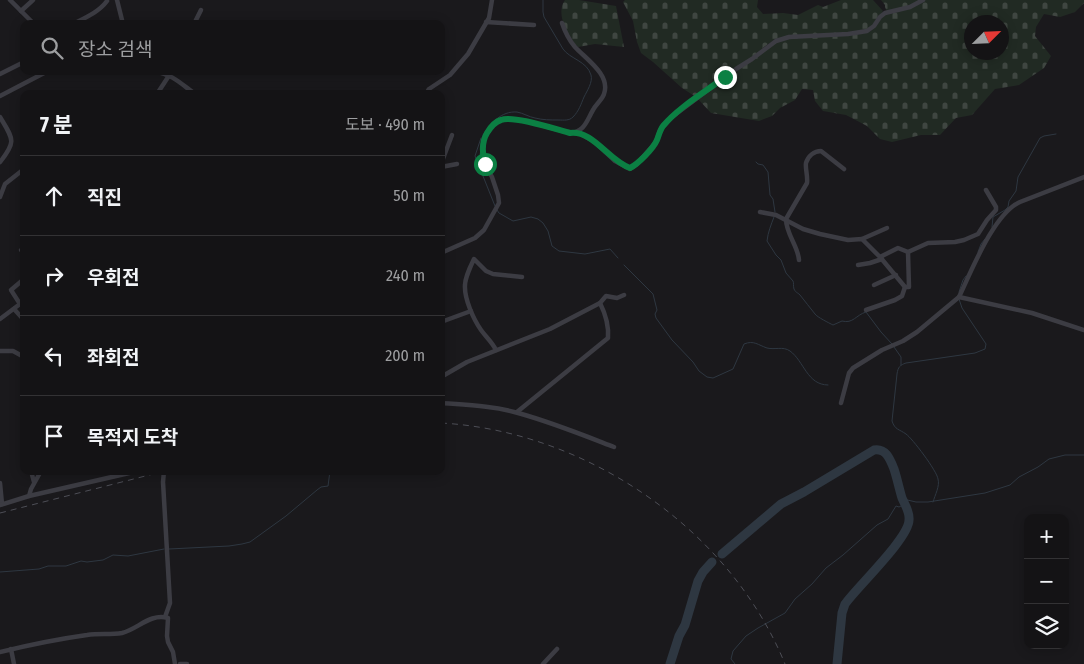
<!DOCTYPE html>
<html lang="ko">
<meta charset="utf-8">
<style>
body{margin:0;font-family:"Fira Sans Condensed","Noto Sans KR",sans-serif;background:#212022;color:#f1f3f6}
.controls{position:absolute;right:15px;bottom:15px;display:grid;overflow:hidden;border-radius:10px;box-shadow:0 2px 12px #0003}
.controls button{width:45px;height:45px;display:grid;place-items:center;padding:0;border:0;border-bottom:1px solid #333234;background:#141315;color:#f1f3f6;font:25px sans-serif}
.compass{position:absolute;left:964px;top:15px;width:45px;height:45px;border-radius:50%;background:#141315;box-shadow:0 2px 12px #0003;rotate:66deg}
.stop{position:absolute;width:15px;height:15px;margin:-11px;border:4px solid #0b8043;border-radius:50%;background:#fff}
.stop.end{background:#0b8043;border-color:#fff;box-shadow:0 1px 5px #0008}
.list{margin:0;padding:0;list-style:none}
h2{display:flex;justify-content:space-between;align-items:center;height:65px;margin:0;padding:0 20px;font-size:21px}
h2 small{font-size:16px;font-weight:400;color:#9d9ea0}
.list li{display:grid;grid-template-columns:32px 1fr auto;gap:15px;align-items:center;box-sizing:border-box;height:80px;padding:0 20px;border-top:1px solid #333234}
.list b{display:block;font-size:19px;white-space:nowrap}
.list em{font-size:16px;font-style:normal;color:#9d9ea0}
.icon{flex:none;width:28px;height:28px;fill:none;stroke:currentColor;stroke-width:2;stroke-linecap:round;stroke-linejoin:round}
.map{position:relative;flex:none;width:1084px;height:664px;overflow:hidden}
.search{position:absolute;background:#141315;box-shadow:0 2px 12px #0003;left:20px;top:20px;width:425px;height:55px;display:flex;align-items:center;gap:12px;box-sizing:border-box;padding:0 18px;border-radius:10px;color:#9d9ea0;font-size:19px}
.panel{position:absolute;background:#141315;box-shadow:0 2px 12px #0003;left:20px;top:90px;width:425px;height:385px;border-radius:10px}
.map>svg:first-child{display:block}
.cemetery{fill:url(#cemetery-stones);fill-rule:evenodd}
.lines{fill:none;stroke-linecap:round;stroke-linejoin:round}
.stream{stroke:#2e3741;stroke-width:1}
.river{stroke:#2e3741;stroke-width:9}
.street{stroke:#3c3c43;stroke-width:4.5}
.rail{stroke:#4d4e56;stroke-width:1;stroke-dasharray:6 5;stroke-linecap:butt}
.route{stroke:#0b8043;stroke-width:6}
</style>
<div class="map">
<svg width="1084" height="664" viewBox="0 0 1084 664">
<defs>
<pattern id="cemetery-stones" width="16" height="16" patternUnits="userSpaceOnUse" patternTransform="scale(1.25)"><rect width="16" height="16" fill="#212a23"/><path d="M2 7V4a2 2 0 0 1 4 0v3zM10 15v-3a2 2 0 0 1 4 0v3z" fill="#3f4641"/></pattern>
</defs>
<rect width="100%" height="100%" fill="#1a191c"/>
<!-- cemetery -->
<g class="cemetery">
<path d="M565,0H579L616,6L624,47L595,44L578,47C568,37 555,13 565,0Z"/>
<path d="M625,0H758L757,7L763,14L783,13L798,15L818,5L823,7L841,0H873L883,11L873,26L866,30L774,40L764,47L753,58L696,97L682,88L653,62L641,53L637,42L633,21L623,2Z"/>
<path d="M881,0H1084V3L1075,12L1060,17L1044,14L1036,27L1035,36L1051,56L1044,68L1019,85L995,89L972,115L956,118L940,135H921L892,142L880,139L867,126L846,115L823,111L815,101L813,90L802,89L795,100L780,108L772,116L759,121L711,113L698,99L738,69L777,42L789,38L867,32L871,31L887,12L885,7V5ZM972,22H1002V52H972Z"/>
</g>
<g class="lines">
<!-- stream -->
<g class="stream">
<path d="M483,135C491,123 501,111 517,112C523,113 529,117 535,118C543,120 550,120 558,120C564,120 569,121 573,117C579,111 581,104 584,97C587,91 593,82 591,75C587,61 570,59 563,49L544,17L543,12V0"/>
<path d="M481,138L475,156L495,206"/>
<path d="M756,162L758,164L763,165L768,172L770,195L773,199L775,212"/>
<path d="M497,210L499,213L513,221L531,217L538,219L543,223L548,231L552,246L559,251L585,254L610,249L618,258"/>
<path d="M774,217C771,225 768,232 767,241L776,255L781,260L786,273L793,281C794,283 793,286 794,289C796,293 797,292 800,295C805,301 810,308 815,314C817,317 829,323 833,325L842,321C853,324 856,315 866,312L881,332L892,344"/>
<path d="M992,227L993,217L1005,210L1008,207L1009,201L1016,191L1018,177L1040,138L1044,136L1056,134"/>
<path d="M978,252L981,244L985,239"/>
<path d="M624,265L653,294L657,310L655,314L656,318L672,340L693,362L699,371L707,377L713,378L733,369L744,344C754,340 758,345 767,348C775,350 783,346 790,351C804,361 807,385 828,385"/>
<path d="M959,292L963,280L966,276"/>
<path d="M894,347L901,357V365"/>
<path d="M903,499L916,502H928L985,493L1010,485L1019,477L1038,467L1049,459L1065,455H1084"/>
<path d="M933,502C935,495 940,486 938,479C937,471 912,438 906,434C899,429 895,430 892,421L897,374C898,367 900,365 906,363L975,353L985,349L986,344L962,308L959,299"/>
<path d="M169,549L229,546L242,544L250,542L286,516L317,490L321,487L328,486L330,471"/>
<path d="M0,572L39,569L48,566H66L81,561L87,562L103,560L113,555L128,556L164,549"/>
<path d="M735,664L731,659L733,651L746,636L758,628L785,613L795,599L812,584L826,568L843,555L877,525L888,519L896,506L899,507L905,504"/>
</g>
<!-- river -->
<g class="river">
<path d="M722,554L781,504L804,492L874,450C886,448 890,459 894,469C897,478 899,488 902,498C905,505 910,512 909,520C909,538 857,587 845,604L842,613L837,664"/>
<path d="M670,664L679,636L685,625L698,581L703,572L712,562"/>
</g>
<!-- street -->
<g class="street">
<path d="M10,0L34,24"/>
<path d="M117,0L123,24"/>
<path d="M21,11L33,0"/>
<path d="M486,22L534,25"/>
<path d="M73,24C85,18 99,12 107,1"/>
<path d="M194,24L201,10"/>
<path d="M154,71C173,75 179,82 195,94"/>
<path d="M0,74L24,62"/>
<path d="M157,94L172,71"/>
<path d="M426,94L429,89L450,75L468,54L489,18L492,0"/>
<path d="M0,96L48,71"/>
<path d="M0,117C13,139 17,141 0,162"/>
<path d="M577,132L595,142L615,161L630,169L636,165L656,142L660,130L672,117L736,69L752,59L776,41L789,37L848,34L867,31L874,26L880,17L885,13L910,7L923,0"/>
<path d="M441,164L452,135"/>
<path d="M441,167L457,164"/>
<path d="M0,197L5,184L24,169"/>
<path d="M760,212L776,215L803,229L820,234L848,240L862,239L880,257L905,287H909L908,252"/>
<path d="M862,239L887,228"/>
<path d="M21,250L24,248"/>
<path d="M441,253L475,238L484,230L499,203L498,195L492,177L485,164L482,154L484,138L492,126L500,120L510,119L526,121L570,133C585,131 586,122 593,110C596,104 602,100 604,94C611,75 586,59 575,47C569,40 565,32 562,23"/>
<path d="M880,257L898,248L908,252L928,243L955,242L964,240L978,234L987,220L996,210V207L986,190"/>
<path d="M799,260C798,246 786,234 786,219L807,183C808,176 805,168 806,163C808,156 814,151 821,151L844,169"/>
<path d="M858,265L870,263L882,259"/>
<path d="M874,285L896,275"/>
<path d="M959,297C971,272 994,213 1020,202L1084,177"/>
<path d="M20,304L11,290L24,279"/>
<path d="M14,309L24,320"/>
<path d="M866,310L895,300L902,296L905,287"/>
<path d="M0,319L24,301"/>
<path d="M441,322L471,311"/>
<path d="M496,350C492,342 486,337 481,330C474,320 464,299 465,285C465,279 471,265 474,259L486,271L493,274L522,277"/>
<path d="M0,351H13L24,357"/>
<path d="M441,377L467,362L550,329L600,303L606,296L617,298L624,295"/>
<path d="M441,403C467,405 494,406 518,413C551,422 583,435 614,447"/>
<path d="M841,403L849,373L853,368L882,350L903,341L917,332L959,297L1032,313L1084,330"/>
<path d="M517,412L608,338C609,325 606,315 600,303"/>
<path d="M23,440L24,441"/>
<path d="M31,471L34,482"/>
<path d="M164,471L163,482L170,603L165,617"/>
<path d="M0,483L2,504"/>
<path d="M29,496L31,489L41,471"/>
<path d="M0,505L29,496L138,471"/>
<path d="M11,649L14,664"/>
<path d="M0,652C29,645 58,639 87,635C99,633 110,635 122,633C138,629 150,613 168,618L167,636L168,642L173,652L175,664"/>
<path d="M180,664H187"/>
<path d="M543,664L557,649"/>
</g>
<!-- rail -->
<g class="rail">
<path d="M441,423C586,431 730,529 785,664"/>
<path d="M0,513L165,471"/>
</g>
</g>
<g class="lines">
<!-- route -->
<path class="route" d="M485,164C482,153 481,143 487,133C490,128 494,122 501,120C513,115 555,129 570,133C593,130 609,161 630,168C638,164 653,149 657,140C659,135 660,130 663,126C679,107 705,92 725,77"/>
</g>
</svg>
<div class="controls">
<button>+</button>
<button>−</button>
<button><svg class="icon" aria-label="layers" viewBox="0 0 24 24"><path d="M12 4l9 5-9 5-9-5zM3 14l9 5 9-5"/></svg></button>
</div>
<svg class="compass" viewBox="-18 -18 36 36"><path d="M0-13l5 13h-10z" fill="#e53935"/><path d="M0 13l5-13h-10z" fill="#9d9ea0"/></svg>
<div class="stop" style="left:485px;top:164px"></div>
<div class="stop end" style="left:725px;top:77px"></div>
<div class="search"><svg class="icon" aria-label="search" viewBox="0 0 24 24"><circle cx="10" cy="10" r="6"/><path d="M15 15l6 6"/></svg>장소 검색</div>
<section class="panel">
<h2>7 분<small>도보 · 490 m</small></h2>
<ul class="list">
<li><svg class="icon" aria-label="ahead" viewBox="0 0 24 24"><path d="M12 20V5M6 11l6-6 6 6"/></svg><div><b>직진</b></div><em>50 m</em></li>
<li><svg class="icon" aria-label="right" viewBox="0 0 24 24"><path d="M7 20v-9h11M14 6l5 5-5 5"/></svg><div><b>우회전</b></div><em>240 m</em></li>
<li><svg class="icon" aria-label="left" viewBox="0 0 24 24"><path d="M17 20v-9H6M10 6l-5 5 5 5"/></svg><div><b>좌회전</b></div><em>200 m</em></li>
<li><svg class="icon" aria-label="arrive" viewBox="0 0 24 24"><path d="M6 21V4h12l-3 4 3 4H6"/></svg><div><b>목적지 도착</b></div></li>
</ul>
</section>
</div>
